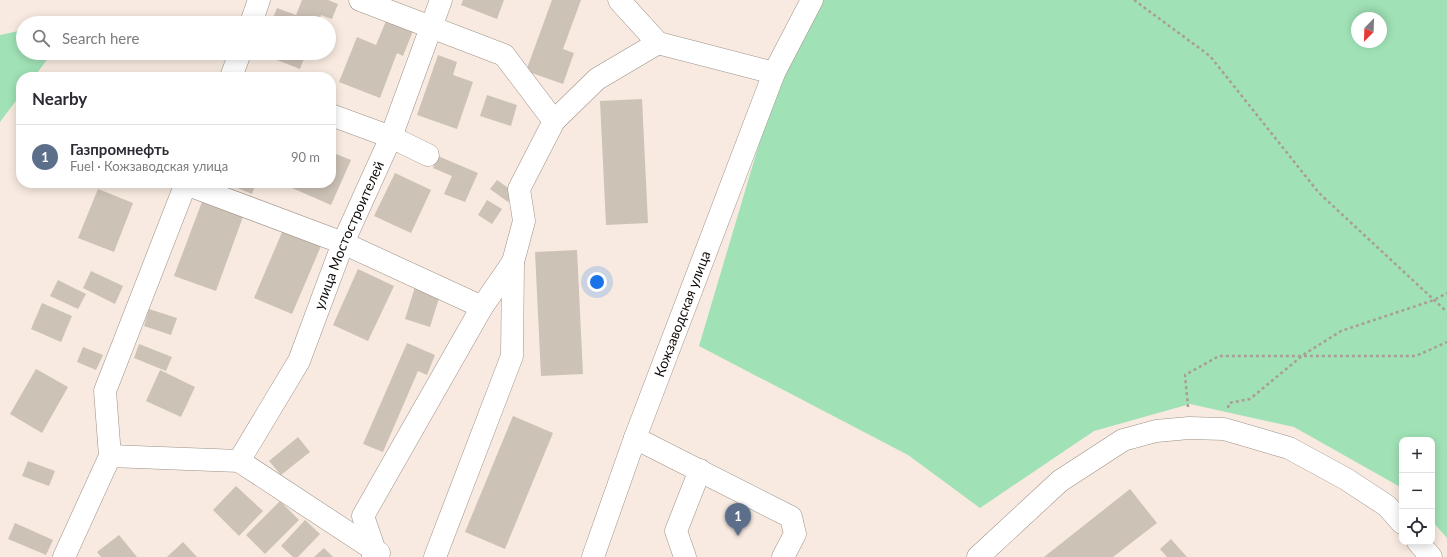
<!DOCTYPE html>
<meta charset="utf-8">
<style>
body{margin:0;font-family:Lato,sans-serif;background:#f2f2f3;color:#2b2b33}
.controls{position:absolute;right:12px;bottom:12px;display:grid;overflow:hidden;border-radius:8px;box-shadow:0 2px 10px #0003}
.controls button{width:36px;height:36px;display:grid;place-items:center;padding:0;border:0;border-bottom:1px solid #e1e1e2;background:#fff;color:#2b2b33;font:20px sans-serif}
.compass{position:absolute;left:1351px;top:12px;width:36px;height:36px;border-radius:50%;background:#fff;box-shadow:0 2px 10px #0003;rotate:203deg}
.you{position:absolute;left:597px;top:282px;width:14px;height:14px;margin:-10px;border:3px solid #fff;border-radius:50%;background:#1a73e8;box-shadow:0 0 0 6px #1a73e833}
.badge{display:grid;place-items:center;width:26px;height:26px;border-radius:50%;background:#5040b7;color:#fff;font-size:13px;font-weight:700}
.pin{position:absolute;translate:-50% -33px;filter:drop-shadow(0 1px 2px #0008)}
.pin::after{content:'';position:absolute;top:21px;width:14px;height:12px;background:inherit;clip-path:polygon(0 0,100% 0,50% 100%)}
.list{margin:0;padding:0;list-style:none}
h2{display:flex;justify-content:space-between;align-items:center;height:52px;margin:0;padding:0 16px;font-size:17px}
h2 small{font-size:13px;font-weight:400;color:#7c7c81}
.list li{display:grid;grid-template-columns:26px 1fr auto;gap:12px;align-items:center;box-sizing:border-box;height:64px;padding:0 16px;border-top:1px solid #e1e1e2}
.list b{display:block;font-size:15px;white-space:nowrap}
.list p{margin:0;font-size:13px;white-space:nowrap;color:#7c7c81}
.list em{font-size:13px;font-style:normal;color:#7c7c81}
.icon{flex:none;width:22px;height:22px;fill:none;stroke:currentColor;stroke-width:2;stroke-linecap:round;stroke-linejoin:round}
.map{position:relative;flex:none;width:1447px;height:557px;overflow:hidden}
.search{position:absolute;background:#fff;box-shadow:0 2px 10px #0003;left:16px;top:16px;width:320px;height:44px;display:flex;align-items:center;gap:10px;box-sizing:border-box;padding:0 14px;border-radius:22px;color:#7c7c81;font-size:15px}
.panel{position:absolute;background:#fff;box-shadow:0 2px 10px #0003;left:16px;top:72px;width:320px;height:116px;border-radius:16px}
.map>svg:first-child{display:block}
.green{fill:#a0e2b6;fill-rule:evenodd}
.building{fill:#cdc2b6}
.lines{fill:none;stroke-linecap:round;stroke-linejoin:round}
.minor-casing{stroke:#9d9187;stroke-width:23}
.major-casing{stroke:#9d9187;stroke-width:23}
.path{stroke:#a99e96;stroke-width:2.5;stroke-dasharray:3 3;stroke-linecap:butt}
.minor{stroke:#fff;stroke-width:22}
.major{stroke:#fff;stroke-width:22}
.labels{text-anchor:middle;stroke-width:3.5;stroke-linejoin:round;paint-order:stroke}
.street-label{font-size:14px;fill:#100b08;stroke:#f8eae0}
</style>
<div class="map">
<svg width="1447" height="557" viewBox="0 0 1447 557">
<rect width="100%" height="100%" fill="#f8eae0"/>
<!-- green -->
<g class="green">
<path d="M819,0H1447V538L1432,521V440H1402V488L1294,427L1190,404L1094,431L980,508L908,455L699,346L778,80ZM1357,18H1381V42H1357Z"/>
<path d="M80,16L75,23H51Z"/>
<path d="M23,30V53H52L34,77H21V94L0,122V35Z"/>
</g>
<!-- building -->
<g class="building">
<path d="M302,0H328L338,4L332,19L321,15L318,23H271L277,8L296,15Z"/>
<path d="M463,0H504L497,19L461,5Z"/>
<path d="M552,0H581L563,49L574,53L563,84L526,71Z"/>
<path d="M386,21L413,31L403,56L397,53L380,98L339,82L357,37L376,45Z"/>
<path d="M259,53H306L300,69Z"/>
<path d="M438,55L457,62L453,75L473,82L457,129L417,115Z"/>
<path d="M487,95L517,105L511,126L480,116Z"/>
<path d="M642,99L648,223L606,225L600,101Z"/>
<path d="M331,152L351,160L331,205L292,188L295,183H331Z"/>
<path d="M438,156L478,173L465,202L444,194L452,176L433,168Z"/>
<path d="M395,173L431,190L411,233L374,216Z"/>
<path d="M497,180L514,192L508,202L490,189Z"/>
<path d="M225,183H256L252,194Z"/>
<path d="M98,189L133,203L114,252L78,238Z"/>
<path d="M203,199L244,214L216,291L174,276Z"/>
<path d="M487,200L502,209L492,224L478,215Z"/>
<path d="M283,230L321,246L292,314L254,298Z"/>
<path d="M577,250L583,374L541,376L535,252Z"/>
<path d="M358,269L394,286L368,341L333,325Z"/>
<path d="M91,271L123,286L115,304L83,288Z"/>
<path d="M58,280L86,294L78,309L50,296Z"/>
<path d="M415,287L440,295L430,327L405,319Z"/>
<path d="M42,303L72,316L61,342L31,329Z"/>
<path d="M149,309L177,318L171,335L144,326Z"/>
<path d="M407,343L435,355L427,375L418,371L383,452L363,444Z"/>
<path d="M139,344L172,357L166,371L134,358Z"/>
<path d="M83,347L103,355L96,370L77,362Z"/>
<path d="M36,369L68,387L42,433L10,414Z"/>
<path d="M160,370L195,387L181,417L146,401Z"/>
<path d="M513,416L553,433L505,549L465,532Z"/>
<path d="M298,437L310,452L281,475L269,461Z"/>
<path d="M28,461L55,471L49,486L22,476Z"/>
<path d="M236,486L263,511L239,536L213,510Z"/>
<path d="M1130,489L1157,523L1113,557H1044Z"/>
<path d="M280,501L299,520L265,554L246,535Z"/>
<path d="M305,520L320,534L298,557H293L281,546Z"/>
<path d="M15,523L53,540L46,555L8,539Z"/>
<path d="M119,535L137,557H101L97,552Z"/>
<path d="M1171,539L1187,557H1167L1160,549Z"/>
<path d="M183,542L197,557H167Z"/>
<path d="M324,548L333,557H314Z"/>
</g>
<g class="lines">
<defs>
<g id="minor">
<path d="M360,0L504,55L554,121"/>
<path d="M619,0L658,43L774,73"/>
<path d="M251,23L259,0"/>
<path d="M231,77L240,53"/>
<path d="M331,115L391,137L428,155"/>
<path d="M183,183L343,243L482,307"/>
<path d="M635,438L791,517L795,534L783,557"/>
<path d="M110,456L239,461L379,553"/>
<path id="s1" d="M239,461L299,361L343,243L391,137L441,0"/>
<path d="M1418,542L1431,557"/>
<path d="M64,557L110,456L105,391L186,183"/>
<path d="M373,557L375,551L363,516L482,307L513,262"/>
<path d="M435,557L512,356L513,262L524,221L519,189L554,121L597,79L658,43"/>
<path d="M685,557L676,531L700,470"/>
<path d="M978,557L1060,481L1123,440L1156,431L1189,428L1224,429L1289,448L1346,479L1387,506L1402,523"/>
</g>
<g id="major">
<path id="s2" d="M593,557L635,438L774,73L812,0"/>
</g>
</defs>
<!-- minor casing -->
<use href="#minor" class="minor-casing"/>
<!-- major casing -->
<use href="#major" class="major-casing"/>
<!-- path -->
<g class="path">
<path d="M1134,0L1210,56L1319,193L1447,312"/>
<path d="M1188,407L1185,375L1219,356H1416L1447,342"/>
<path d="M1228,408L1229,403L1250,399L1303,355L1341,331L1434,300L1447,293"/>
</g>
<!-- minor -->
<use href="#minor" class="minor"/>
<!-- major -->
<use href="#major" class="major"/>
</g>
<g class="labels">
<!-- street labels -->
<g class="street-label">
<text dy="5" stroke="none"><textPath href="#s1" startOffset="252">улица Мостостроителей</textPath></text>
<text dy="5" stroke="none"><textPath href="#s2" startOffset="259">Кожзаводская улица</textPath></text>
</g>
</g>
</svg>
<div class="controls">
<button>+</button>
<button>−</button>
<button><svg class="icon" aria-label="locate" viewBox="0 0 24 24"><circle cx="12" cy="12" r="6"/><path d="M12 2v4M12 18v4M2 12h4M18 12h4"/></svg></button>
</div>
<svg class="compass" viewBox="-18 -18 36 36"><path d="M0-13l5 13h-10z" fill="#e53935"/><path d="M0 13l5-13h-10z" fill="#7c7c81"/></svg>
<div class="you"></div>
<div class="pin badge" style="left:738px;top:536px;background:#5c6f8a">1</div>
<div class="search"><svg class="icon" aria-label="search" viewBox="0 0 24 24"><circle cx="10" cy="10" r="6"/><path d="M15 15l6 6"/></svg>Search here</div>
<section class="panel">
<h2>Nearby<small></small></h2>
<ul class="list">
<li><span class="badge" style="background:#5c6f8a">1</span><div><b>Газпромнефть</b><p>Fuel · Кожзаводская улица</p></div><em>90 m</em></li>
</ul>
</section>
</div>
